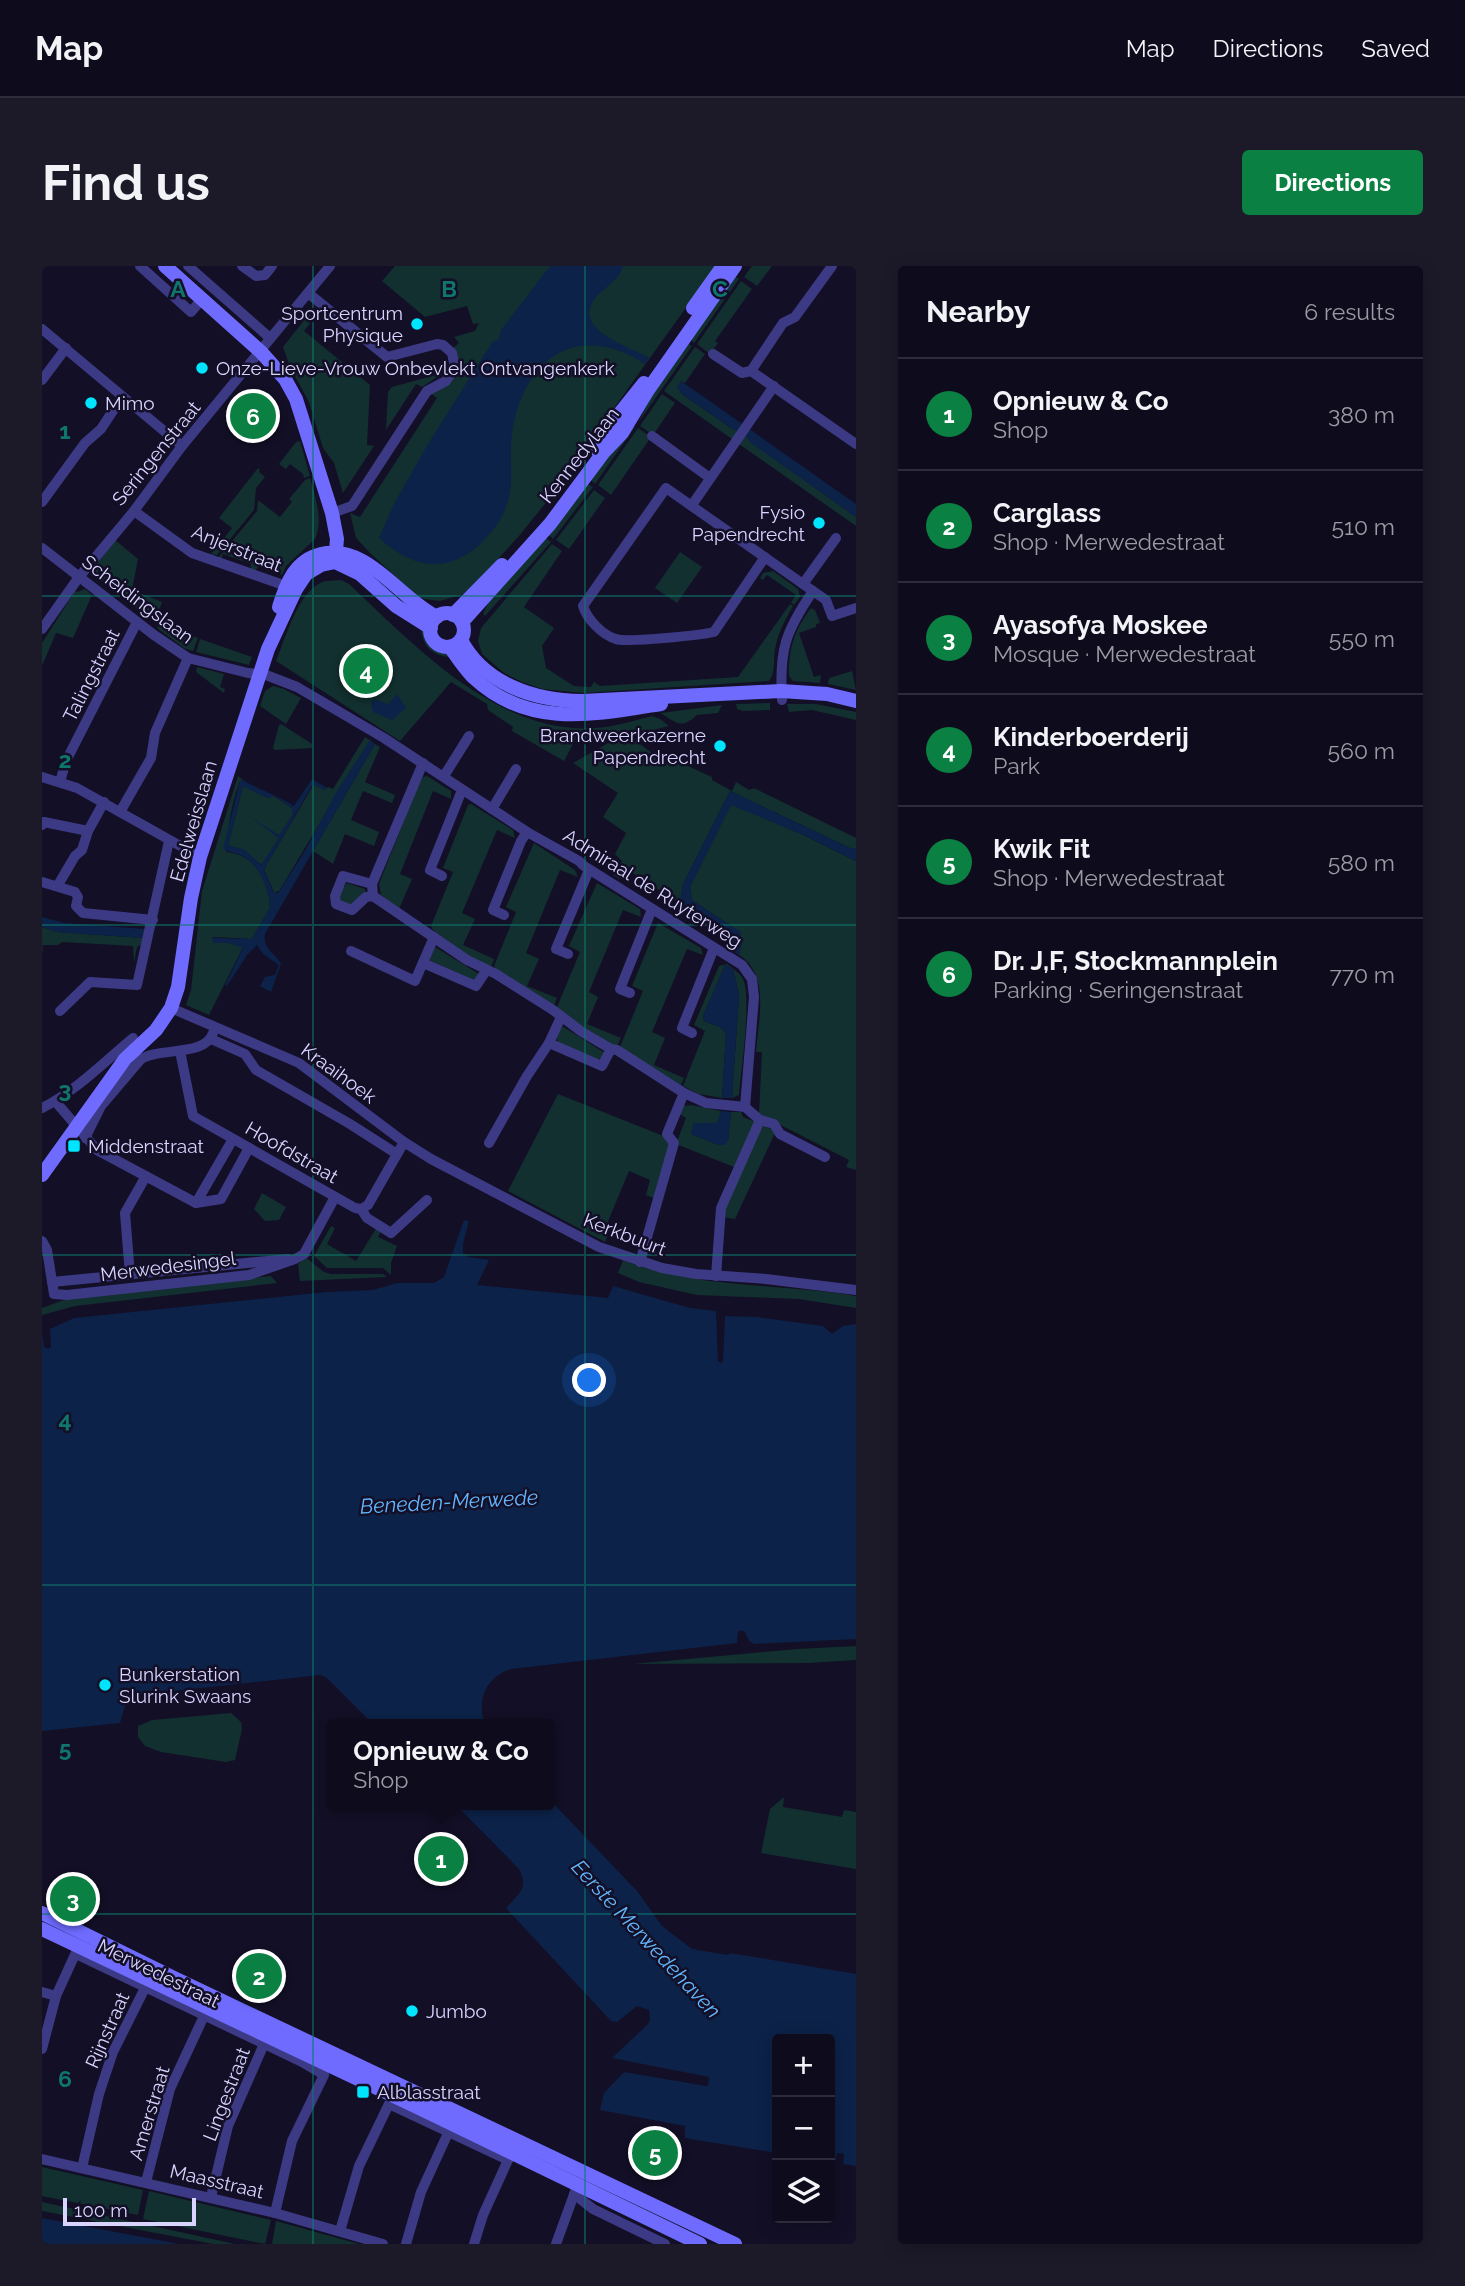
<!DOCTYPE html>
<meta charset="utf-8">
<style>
body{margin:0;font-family:Raleway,sans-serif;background:#1c1929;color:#f1f3f6}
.controls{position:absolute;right:21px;bottom:21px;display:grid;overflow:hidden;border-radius:7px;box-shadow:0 4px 18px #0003}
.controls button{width:63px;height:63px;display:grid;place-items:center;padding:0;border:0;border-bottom:2px solid #2e2b3b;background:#0e0b1c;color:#f1f3f6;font:35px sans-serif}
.scale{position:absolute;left:21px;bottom:18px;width:133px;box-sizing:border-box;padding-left:7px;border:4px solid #d9d4ff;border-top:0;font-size:19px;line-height:24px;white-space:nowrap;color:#d9d4ff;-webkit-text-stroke:5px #130f26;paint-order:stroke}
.you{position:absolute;left:548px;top:1115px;width:24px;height:24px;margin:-18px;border:5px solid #fff;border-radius:50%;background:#1a73e8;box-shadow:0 0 0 10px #1a73e833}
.badge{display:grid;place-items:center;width:46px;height:46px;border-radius:50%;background:#0b8043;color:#fff;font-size:23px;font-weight:700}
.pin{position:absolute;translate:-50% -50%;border:4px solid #fff;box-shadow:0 2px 7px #0006}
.popup{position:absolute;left:285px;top:1453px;width:228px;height:91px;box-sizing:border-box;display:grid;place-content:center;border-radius:7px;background:#0e0b1c;filter:drop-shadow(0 2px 5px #0005);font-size:23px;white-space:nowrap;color:#9b9ba3}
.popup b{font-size:26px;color:#f1f3f6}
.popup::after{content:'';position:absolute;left:50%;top:100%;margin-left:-14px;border:14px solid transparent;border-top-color:#0e0b1c}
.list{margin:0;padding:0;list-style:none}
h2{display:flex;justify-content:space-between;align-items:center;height:91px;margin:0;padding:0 28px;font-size:30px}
h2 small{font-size:23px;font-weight:400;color:#9b9ba3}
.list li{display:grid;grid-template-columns:46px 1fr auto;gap:21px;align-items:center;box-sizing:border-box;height:112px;padding:0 28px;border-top:2px solid #2e2b3b}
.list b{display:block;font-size:26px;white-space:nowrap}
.list p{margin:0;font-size:23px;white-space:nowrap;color:#9b9ba3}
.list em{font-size:23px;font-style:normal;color:#9b9ba3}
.icon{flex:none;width:38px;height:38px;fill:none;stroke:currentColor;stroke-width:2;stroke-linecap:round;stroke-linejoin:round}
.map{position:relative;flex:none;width:814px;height:1978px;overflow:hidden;border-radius:7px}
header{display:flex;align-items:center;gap:42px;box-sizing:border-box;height:98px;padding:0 35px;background:#0e0b1c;border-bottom:2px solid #2e2b3b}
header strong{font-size:33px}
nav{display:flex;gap:38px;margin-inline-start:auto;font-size:24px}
.intro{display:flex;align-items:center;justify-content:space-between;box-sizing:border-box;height:168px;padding:0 42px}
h1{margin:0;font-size:49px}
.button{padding:18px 32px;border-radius:7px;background:#0b8043;color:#fff;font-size:24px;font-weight:700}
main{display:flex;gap:42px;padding:0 42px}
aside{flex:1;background:#0e0b1c;border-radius:7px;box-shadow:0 4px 18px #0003}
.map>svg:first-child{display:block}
.green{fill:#12302f}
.water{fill:#0c2248;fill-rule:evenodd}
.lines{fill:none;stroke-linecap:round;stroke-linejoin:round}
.street{stroke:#3d3a85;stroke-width:10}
.secondary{stroke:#6f6bff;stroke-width:14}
.grid{fill:none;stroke:#0f766e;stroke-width:2;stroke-opacity:0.55}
.poi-dot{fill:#00e5ff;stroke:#130f26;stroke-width:2.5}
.labels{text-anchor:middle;stroke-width:5;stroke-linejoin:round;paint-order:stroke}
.poi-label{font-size:19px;fill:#d9d4ff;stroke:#130f26;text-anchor:start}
.street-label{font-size:19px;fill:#d9d4ff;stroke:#130f26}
.water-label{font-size:21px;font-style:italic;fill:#62b6ff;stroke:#130f26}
.grid-label{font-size:23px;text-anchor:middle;font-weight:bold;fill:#0f766e;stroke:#130f26;stroke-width:5;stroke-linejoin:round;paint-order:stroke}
</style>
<header>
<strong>Map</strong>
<nav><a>Map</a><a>Directions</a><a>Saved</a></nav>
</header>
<div class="intro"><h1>Find us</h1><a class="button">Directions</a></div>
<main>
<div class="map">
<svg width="814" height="1978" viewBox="0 0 814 1978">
<rect width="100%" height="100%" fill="#130f26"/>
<!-- green -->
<g class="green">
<path d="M353,0H674L506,234L477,270L425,327L398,335L382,333L375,330L328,287L314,272L308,247L318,251L395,132L389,128L406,117L411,82L417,77L412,71L433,65L437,57L431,58L425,40L383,51L340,15Z"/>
<path d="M710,0H730L715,20L702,11Z"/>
<path d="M692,10L697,13L652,77L648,73Z"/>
<path d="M699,15L710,23L673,75L676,77L668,88L655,78Z"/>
<path d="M267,48L272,52L262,65L328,119L325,179L332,180L301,227L292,197L281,182L267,136L248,101L241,81Z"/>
<path d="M645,77L650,80L596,157L612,125Z"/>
<path d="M653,81L663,88L643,117L639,115L637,123L640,128L689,162L697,165L690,173L622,125Z"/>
<path d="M401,107L380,121L374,118L344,164L346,126L350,121Z"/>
<path d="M620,128L633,137L611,169L598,160Z"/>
<path d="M592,161H593L553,218L549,214L569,186Z"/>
<path d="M596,162L609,171L569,229L556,219Z"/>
<path d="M703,169L710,177L814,251V260L697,178Z"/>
<path d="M258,175L268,210L262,212L261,208L248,198L244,203L237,198L254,176Z"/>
<path d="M216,202L218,204L217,206L223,211L214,222L212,244L175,289L169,288L190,262L177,252Z"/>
<path d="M268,212C273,231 282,254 273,273L244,300L240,309L216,300L213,306L208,305L209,298L181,288L179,294L175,293L215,245L216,234L238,251L250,236L247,233L263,214Z"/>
<path d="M546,218L551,221L511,273L507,269Z"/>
<path d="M552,224L563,232L527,283L514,274Z"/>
<path d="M504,272L509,276L443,350L441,348L446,337Z"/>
<path d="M73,274L96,293L90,324L120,336L113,357L49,306Z"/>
<path d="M510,278L520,285L482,341L512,362L500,380L504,402L532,420L549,421L552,416L558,420L696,411L748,338L751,340C743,354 736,367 733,383C731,394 734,407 727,415L542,427L500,423L480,416L462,407L440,388L436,375L439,362Z"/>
<path d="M638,286L660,301L635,337L613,322Z"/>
<path d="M731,305L756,323L758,331L752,339L749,336L754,329L725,309L721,314L718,312L721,307Z"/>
<path d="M284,315L299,314L307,318C371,378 456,469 552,462C572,461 591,455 610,450L618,453L617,452L627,460L587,470L625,498L631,493L670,511V514L690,525L694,516L707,524L712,522L814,572V582H808L688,525L641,618L638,637L584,603L577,613L571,609L580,595L573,588L584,567L561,551L576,527L531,497L568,476L564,466L537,467L522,495L470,465L471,461L446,444L445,438L409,416L358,475L234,395C244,371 257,321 284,315Z"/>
<path d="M43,323L50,329L31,372L14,367L0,400V377L33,325L35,326Z"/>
<path d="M769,342L773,344L778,357L774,358V361L757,367L772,411L779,409L778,417L751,415L747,410C746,383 753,363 769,342Z"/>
<path d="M117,358L156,372L151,385L142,382L115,362Z"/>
<path d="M379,360L383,364L390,377L410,391C391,391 379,380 379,360Z"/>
<path d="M158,373L210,391L207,399L154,386Z"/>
<path d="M155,401L182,408L178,421L183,423L182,427L154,406Z"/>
<path d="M810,405L814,424L786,418L787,412Z"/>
<path d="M231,420L242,423L259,432L244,458L218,440L223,425Z"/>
<path d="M728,437V444L701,445L695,443L694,438Z"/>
<path d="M745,438H774L814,446V454L770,444L747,446Z"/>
<path d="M680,439L676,447L655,449C640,463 635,458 619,447Z"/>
<path d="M239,458L270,478V482L233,484L231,482L237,459Z"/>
<path d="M323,471L328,474L237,625L232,627L222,603L272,518L282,524L286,521L291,523Z"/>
<path d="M333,478L338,481L323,516L353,529L350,537L321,525L309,554L337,566L332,580L303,568L291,598L271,585Z"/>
<path d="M196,510L201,514L198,515C189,538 186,562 184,586C190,587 197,588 202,591C218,599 228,625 228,642L210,673L171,671V677H187L201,681L167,749L144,739L149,724L160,625Z"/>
<path d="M385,510L409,525V533L391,525L358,608L370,613L357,643L339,629L337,618L374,524L381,511Z"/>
<path d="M201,520L226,532L232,530L250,542V550L237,570L224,561L237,572L220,599L195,582L186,580Z"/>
<path d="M429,538L471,564L473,572L455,564L420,647L433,653L421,679L452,693L449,701C433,694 394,674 389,660L411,606L401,602L426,539Z"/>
<path d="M689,538L757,567L814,595V904L804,901L807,894L717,848L720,786H714C716,755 729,709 697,689L700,675L698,666L650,634L648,621Z"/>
<path d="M492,577L533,604L536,611L518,604L484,687L497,693L485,720L515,732L512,740L454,703L452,700L474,646L464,641Z"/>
<path d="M305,617L323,623V627L310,639L298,635L297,628Z"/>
<path d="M555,617L598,643L599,651L581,644L547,726L556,731L545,758L579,772L575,780C553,773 532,757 515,741L538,686L527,680Z"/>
<path d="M616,657L659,682L661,689L645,683L610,766L623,772L612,799L642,812L639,819L578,781L601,725L590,720Z"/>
<path d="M0,661L15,666L101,672L100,678L95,681L92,697L91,680L20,676L16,679H1L0,691Z"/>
<path d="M393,681L437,708L434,713L432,714L389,695L387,692Z"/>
<path d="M685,698C691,703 698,707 701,713C710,732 699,805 697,829L690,832L697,729L691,703L683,699L661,750L662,755L678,761L684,767L680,832L657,828L641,820L663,765L652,759L677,700Z"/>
<path d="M520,760L563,787L560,792L556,793L516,777L514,771Z"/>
<path d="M516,828L629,873L614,933L604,929L608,914L587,905L564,960L568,963L563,976L466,925Z"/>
<path d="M649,839L679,845L675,857H652L649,868L677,879L686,875L689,846H699L701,851L714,856L692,901L634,878L644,852L638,848L641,840Z"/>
<path d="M720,859L734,865L693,953L681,951L683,934Z"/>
<path d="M220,927L244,941L237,954L223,955L212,943Z"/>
<path d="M289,960L293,962L285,978L314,995L335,961L339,965L336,971L355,980L349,997V1009L341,1002H285L272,990Z"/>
<path d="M263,991L282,1006L289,1008H341L345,1011L258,1015L256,998Z"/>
<path d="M581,994C655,1023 736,1017 814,1030V1042L757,1033L655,1029L597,1016L576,1007Z"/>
<path d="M229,1010L235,1017L33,1040L0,1049V1042L30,1031Z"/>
<path d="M814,1380V1394L766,1397L591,1398L755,1383Z"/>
<path d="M189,1447L199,1456L200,1463L193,1494L184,1496L119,1486L103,1480L96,1471V1460L110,1454Z"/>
<path d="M742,1531L741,1541L800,1551L802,1544L814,1546V1603L719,1587L728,1543Z"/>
<path d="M0,1901L101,1924L96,1949L0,1930Z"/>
<path d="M107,1925L229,1954L223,1978L101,1953Z"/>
<path d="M0,1936L193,1978H171L0,1945Z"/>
<path d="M234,1955L317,1978H230Z"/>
</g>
<!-- water -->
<g class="water">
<path d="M508,0H581C578,13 566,19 557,28C523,62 587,80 607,92L603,98C582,84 557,76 533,81C491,91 472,137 469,178C468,199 472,221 464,241C459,256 448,269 436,280C402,309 369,301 337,272L353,236L386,178L451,75L457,73L459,64Z"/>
<path d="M639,115L814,238V251L709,177L703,169L689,162L640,128L635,121Z"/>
<path d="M355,428L364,442L350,454L331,446L329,437L332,433L346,438Z"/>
<path d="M328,474L333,478L223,668C220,683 234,687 239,698L229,726L218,720L223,711L233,709L237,699L221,688L215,679L205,689L185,720L183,719L201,682L187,677H171L170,672L210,673L228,642C228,625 218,601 203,591C196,587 188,587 181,583L198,515L201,514C219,525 235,529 252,540L270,513L285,522L283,524L271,518L222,603L231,626L236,627L264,583L295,525ZM201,520L226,532L233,530L250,542V550L237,569L207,550L237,572L219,599L202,583L186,580Z"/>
<path d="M688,525L808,582H814V595L757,567L689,539L648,621L650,634L698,666L700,675L697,689L689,684L690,672L684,666L638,637L641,618Z"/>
<path d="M0,651L22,657L103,663L101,672L15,666L0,661Z"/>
<path d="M683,699L691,703L697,729L690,832H680L684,767L678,761L662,755L661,750Z"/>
<path d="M679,845L689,846L686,875L683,879H677L649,868L652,857H675Z"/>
<path d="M422,954L427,955L421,978V987L426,991L447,994L435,1019L566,1032L571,1020L648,1042L674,1045L676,1095L679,1097L681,1095L683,1050L715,1051L781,1060L790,1068L801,1060L814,1058V1373L712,1378L707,1375L703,1366L699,1364L696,1366L695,1377L469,1403C444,1411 434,1435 443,1458H331L285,1412L278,1409L86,1430L78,1457L0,1465V1066L2,1081L6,1083L9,1081L8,1063L32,1052L284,1026L331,1024L355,1017H392L402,1011Z"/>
<path d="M508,1534L595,1625L620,1660L650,1683L686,1689L688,1687L814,1708V1900L801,1898L802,1888L795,1887L793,1897L788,1896V1773H735V1887L643,1872V1860L558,1844L562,1827L582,1806L664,1820H666L667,1811L570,1792L606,1758L608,1753L607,1744L595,1740L575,1756L569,1755L464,1642C477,1627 487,1623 477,1603L414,1539H508Z"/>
<path d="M0,1952L137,1978H0Z"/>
</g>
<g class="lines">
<!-- street -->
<g class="street">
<path d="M98,0L149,46L160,33"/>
<path d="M146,0L228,72"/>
<path d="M200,0L214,10L223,9L230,0"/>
<path d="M266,27L345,91L395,78L401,79L410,87L413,102L404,115L385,125L310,240L290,247"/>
<path d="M0,63L140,180"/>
<path d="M671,88L700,107L709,105L741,57L753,51L790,0"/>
<path d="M709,105L814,178"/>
<path d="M0,114L24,82"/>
<path d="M610,170L668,212"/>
<path d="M0,236L43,177L59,163L80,131"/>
<path d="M650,239L732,120"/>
<path d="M92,245L150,287L250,322"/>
<path d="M0,282L112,369L146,392L206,407L224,409L255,421L342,472L485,566L537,595L542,600L700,699L710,713L712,731L703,841"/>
<path d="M723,291L672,366C659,369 584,377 574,373C560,369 545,353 541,340L624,222L771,325"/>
<path d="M761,318L794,272"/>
<path d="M0,363L37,311L92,245L140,180L288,0"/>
<path d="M740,434C737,384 743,366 771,325L784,334L790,350L814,342"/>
<path d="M381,497L330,618L331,630L425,694L454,708L511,744L540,766L569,783L575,784L642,827L664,837L703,841"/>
<path d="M402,510L427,470"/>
<path d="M0,511L35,522L158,591"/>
<path d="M18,516L24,495L95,356"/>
<path d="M450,543L474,503"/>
<path d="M78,546L109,492L113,467L146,392"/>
<path d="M0,559L2,556L46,565"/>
<path d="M400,610L388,604L420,524"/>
<path d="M0,616L33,626L36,631L34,640L41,647L111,654"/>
<path d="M330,618L301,610L293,630L294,638L310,644L324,631L331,630"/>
<path d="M16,619L33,590L40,584L46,565L62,536"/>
<path d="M462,649L451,644L479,575L485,566"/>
<path d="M309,685L373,715L392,671"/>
<path d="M526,688L514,683L547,604"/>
<path d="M381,697L434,720L444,705"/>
<path d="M588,727L578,723L610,643"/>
<path d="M129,742L257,797L362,876L389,893L557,981L620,1002L654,1008L724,1013L814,1024"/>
<path d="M18,745L48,716L95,719L127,575"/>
<path d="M519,751L507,777L560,800L569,783"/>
<path d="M650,767L640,762L672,682"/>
<path d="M169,773L203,788L214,804L308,858L355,888"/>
<path d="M138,785L151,850L313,942L319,943L326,939L362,876"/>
<path d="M13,835L55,884L154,937"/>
<path d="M703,841L718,854L732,858L738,868L783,891"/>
<path d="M0,842C34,825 62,796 91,772"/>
<path d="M43,872L59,840L99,793C118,781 163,791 171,767"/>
<path d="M191,873L154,937L179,933L207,882"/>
<path d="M447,877L485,810L507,777"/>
<path d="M319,943L325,952L349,967L385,934"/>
<path d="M0,975L5,984L12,1028L25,1029L207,1009L253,993L262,988L293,931"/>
<path d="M598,996L632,877L625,868L642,827"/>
<path d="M88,1009L83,947L104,910"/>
<path d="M674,1010L679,942L718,854"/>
<path d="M10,1016L246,993"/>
<path d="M34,1688L260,1796L282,1809L250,1875L233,1947"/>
<path d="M0,1726L14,1730"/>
<path d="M0,1783L14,1730L36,1682"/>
<path d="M0,1893L233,1947L341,1978"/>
<path d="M40,1902L57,1828L71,1786L103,1722"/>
<path d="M104,1916L128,1823L162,1750"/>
<path d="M532,1928L551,1943L623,1978"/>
<path d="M169,1931L186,1860L222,1778"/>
<path d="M298,1965L317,1900L347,1838L466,1894"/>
<path d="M364,1978L379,1926L407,1865"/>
<path d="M432,1978L441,1949L466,1894"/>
<path d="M514,1978L534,1923"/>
</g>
<!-- secondary -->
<g class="secondary">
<path d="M123,0L219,86L243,113L254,133L290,247L295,273L293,296"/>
<path d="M651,42L681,0"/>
<path d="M555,184L578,147L602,117"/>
<path d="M293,296L318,308L354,340L389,362"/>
<path d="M237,341C244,318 253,294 279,288C327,278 356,332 395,351"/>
<circle cx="405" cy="364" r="17"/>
<path d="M411,349L460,299"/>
<path d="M420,356L508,258L561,187L580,167L606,124L693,0"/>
<path d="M419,374C442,418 493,435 540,435L739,425L785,428L814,435"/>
<path d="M408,381C415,391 422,402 431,411C486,463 551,449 619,438"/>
<path d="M0,909L83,793L114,764L129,742L136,721L149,632L158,591L226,383L254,323L264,308L279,299L293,296"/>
<path d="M0,1647L132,1712L693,1978"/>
<path d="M0,1663L377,1842L658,1978"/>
</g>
</g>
<!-- grid -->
<path class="grid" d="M271,0V1978M543,0V1978M0,330H814M0,659H814M0,989H814M0,1319H814M0,1648H814"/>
<!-- markers -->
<g class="poi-dot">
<circle cx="375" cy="58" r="7"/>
<circle cx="160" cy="102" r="7"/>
<circle cx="49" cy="137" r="7"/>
<circle cx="777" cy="257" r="7"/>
<circle cx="678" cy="480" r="7"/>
<rect x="25" y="873" width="14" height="14" rx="3.5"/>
<circle cx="63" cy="1419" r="7"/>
<circle cx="370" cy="1745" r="7"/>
<rect x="314" y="1819" width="14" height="14" rx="3.5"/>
</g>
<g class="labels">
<!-- poi labels -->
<g class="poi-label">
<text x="361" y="54" text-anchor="end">Sportcentrum<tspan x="361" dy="22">Physique</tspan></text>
<text x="174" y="109">Onze-Lieve-Vrouw Onbevlekt Ontvangenkerk</text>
<text x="63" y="144">Mimo</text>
<text x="763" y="253" text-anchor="end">Fysio<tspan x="763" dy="22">Papendrecht</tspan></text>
<text x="664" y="476" text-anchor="end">Brandweerkazerne<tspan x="664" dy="22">Papendrecht</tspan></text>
<text x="46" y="887">Middenstraat</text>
<text x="77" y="1415">Bunkerstation<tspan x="77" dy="22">Slurink Swaans</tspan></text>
<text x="384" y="1752">Jumbo</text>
<text x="335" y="1833">Alblasstraat</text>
</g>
<!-- street labels -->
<g class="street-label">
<text transform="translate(114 187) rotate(-51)" y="7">Seringenstraat</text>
<text transform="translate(537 189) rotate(-52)" y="7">Kennedylaan</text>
<text transform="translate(195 282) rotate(22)" y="7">Anjerstraat</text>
<text transform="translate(96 333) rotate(37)" y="7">Scheidingslaan</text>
<text transform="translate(49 409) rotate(-63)" y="7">Talingstraat</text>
<text transform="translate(151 555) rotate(-74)" y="7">Edelweisslaan</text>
<text transform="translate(611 622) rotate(32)" y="7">Admiraal de Ruyterweg</text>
<text transform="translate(297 807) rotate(36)" y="7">Kraaihoek</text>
<text transform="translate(250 886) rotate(30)" y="7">Hoofdstraat</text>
<text transform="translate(583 968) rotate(21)" y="7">Kerkbuurt</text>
<text transform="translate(126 1000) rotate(-7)" y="7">Merwedesingel</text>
<text transform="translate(117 1707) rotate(26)" y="7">Merwedestraat</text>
<text transform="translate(65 1764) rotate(-66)" y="7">Rijnstraat</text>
<text transform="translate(184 1828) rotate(-69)" y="7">Lingestraat</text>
<text transform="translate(107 1847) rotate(-73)" y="7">Amerstraat</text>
<text transform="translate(175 1915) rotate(13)" y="7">Maasstraat</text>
</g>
<!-- water labels -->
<g class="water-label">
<text transform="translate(407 1236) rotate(-3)" y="7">Beneden-Merwede</text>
<text transform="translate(604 1673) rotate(47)" y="7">Eerste Merwedehaven</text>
</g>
</g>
<g class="grid-label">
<text x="136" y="31">A</text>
<text x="407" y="31">B</text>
<text x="678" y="31">C</text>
<text x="23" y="173">1</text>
<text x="23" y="502">2</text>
<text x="23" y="832">3</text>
<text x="23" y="1162">4</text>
<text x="23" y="1491">5</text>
<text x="23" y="1821">6</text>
</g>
</svg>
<div class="controls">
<button>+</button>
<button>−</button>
<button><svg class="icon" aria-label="layers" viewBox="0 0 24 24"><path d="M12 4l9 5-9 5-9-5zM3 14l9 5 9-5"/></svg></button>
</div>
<div class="scale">100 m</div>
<div class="you"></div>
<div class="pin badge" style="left:399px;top:1593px">1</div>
<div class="popup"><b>Opnieuw &amp; Co</b>Shop</div>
<div class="pin badge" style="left:217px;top:1710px">2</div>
<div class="pin badge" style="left:31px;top:1633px">3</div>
<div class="pin badge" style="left:324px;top:405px">4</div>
<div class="pin badge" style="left:613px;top:1887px">5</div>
<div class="pin badge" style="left:211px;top:150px">6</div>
</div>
<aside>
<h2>Nearby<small>6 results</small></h2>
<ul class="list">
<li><span class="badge">1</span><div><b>Opnieuw &amp; Co</b><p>Shop</p></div><em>380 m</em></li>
<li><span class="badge">2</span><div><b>Carglass</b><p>Shop · Merwedestraat</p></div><em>510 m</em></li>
<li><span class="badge">3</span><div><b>Ayasofya Moskee</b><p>Mosque · Merwedestraat</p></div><em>550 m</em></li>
<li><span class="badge">4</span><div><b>Kinderboerderij</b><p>Park</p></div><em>560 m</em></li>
<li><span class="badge">5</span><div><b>Kwik Fit</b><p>Shop · Merwedestraat</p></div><em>580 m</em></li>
<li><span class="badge">6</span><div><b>Dr. J,F, Stockmannplein</b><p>Parking · Seringenstraat</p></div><em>770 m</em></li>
</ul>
</aside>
</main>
